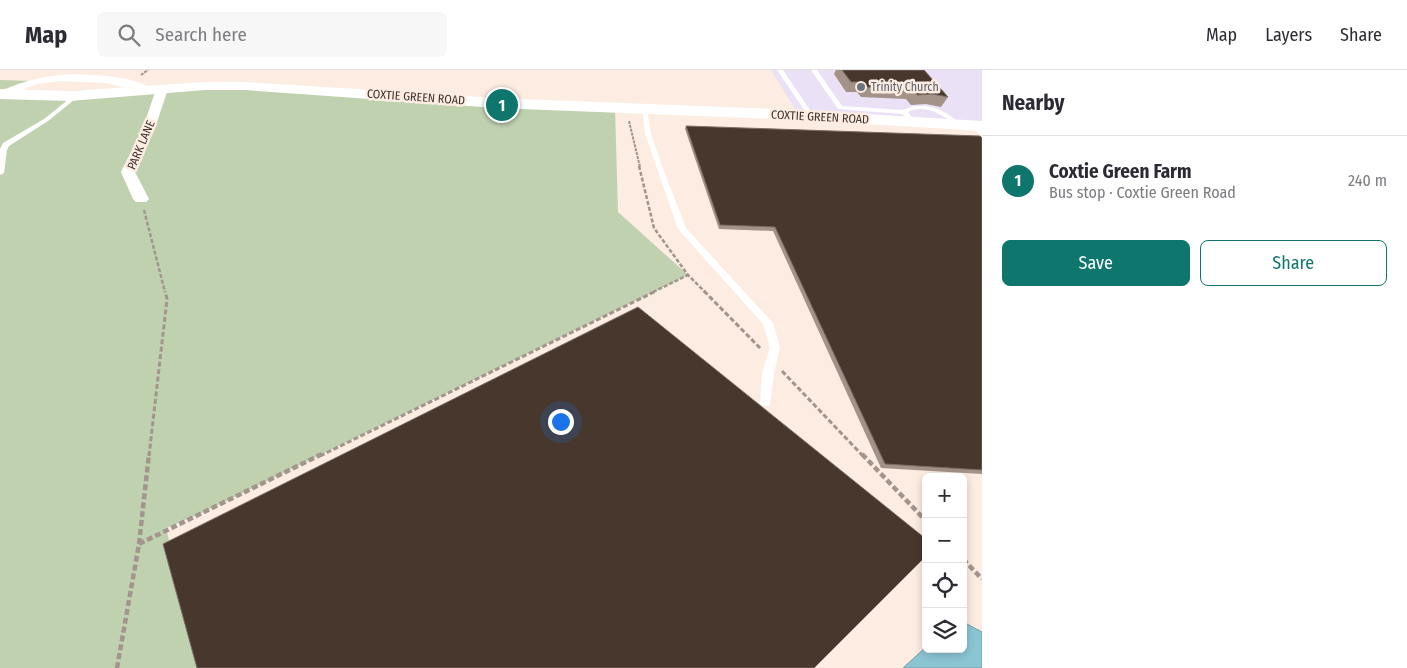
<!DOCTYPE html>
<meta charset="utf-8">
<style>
body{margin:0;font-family:"Fira Sans Condensed",sans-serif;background:#f7f7f7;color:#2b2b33}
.controls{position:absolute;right:15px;bottom:15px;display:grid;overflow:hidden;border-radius:8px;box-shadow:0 2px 8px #0003}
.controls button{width:45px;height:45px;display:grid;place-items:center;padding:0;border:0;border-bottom:1px solid #e1e1e2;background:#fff;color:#2b2b33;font:25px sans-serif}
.you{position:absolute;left:560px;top:351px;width:18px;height:18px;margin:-12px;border:4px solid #fff;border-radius:50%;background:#1a73e8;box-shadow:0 0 0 8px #1a73e833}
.badge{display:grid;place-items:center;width:32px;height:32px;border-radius:50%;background:#0f766e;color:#fff;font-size:16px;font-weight:700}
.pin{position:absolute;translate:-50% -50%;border:2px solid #fff;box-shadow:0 1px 5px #0006}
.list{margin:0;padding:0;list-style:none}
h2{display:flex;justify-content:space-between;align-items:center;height:65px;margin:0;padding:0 20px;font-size:21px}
h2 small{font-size:16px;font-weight:400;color:#7c7c81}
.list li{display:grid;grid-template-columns:32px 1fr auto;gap:15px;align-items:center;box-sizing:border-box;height:90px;padding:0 20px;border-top:1px solid #e1e1e2}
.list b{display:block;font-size:19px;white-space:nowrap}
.list p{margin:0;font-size:16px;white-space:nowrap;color:#7c7c81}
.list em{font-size:16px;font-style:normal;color:#7c7c81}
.actions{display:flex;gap:10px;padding:15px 20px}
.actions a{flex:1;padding:11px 0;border:1px solid #0f766e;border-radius:8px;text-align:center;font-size:18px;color:#0f766e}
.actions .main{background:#0f766e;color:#fff}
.icon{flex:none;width:28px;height:28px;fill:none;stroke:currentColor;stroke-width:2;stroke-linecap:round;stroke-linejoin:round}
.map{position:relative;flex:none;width:982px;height:598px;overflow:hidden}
header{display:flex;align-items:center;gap:30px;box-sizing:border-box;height:70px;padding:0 25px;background:#fff;border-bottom:1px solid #e1e1e2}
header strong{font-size:24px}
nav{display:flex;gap:28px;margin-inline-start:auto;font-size:18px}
.search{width:350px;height:45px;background:#f7f7f7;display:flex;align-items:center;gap:12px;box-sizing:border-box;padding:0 18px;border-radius:8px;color:#7c7c81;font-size:19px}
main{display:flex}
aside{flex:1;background:#fff}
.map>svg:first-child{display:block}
.education{fill:#eae1f6}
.green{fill:#c0d1b0}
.water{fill:#8bc5d3;stroke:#749aa2}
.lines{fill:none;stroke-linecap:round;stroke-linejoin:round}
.path-far3{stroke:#a2958d;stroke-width:2;stroke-dasharray:3 1;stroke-linecap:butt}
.path-far2{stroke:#a2958d;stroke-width:2.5;stroke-dasharray:4 2;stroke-linecap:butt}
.path-far1{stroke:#a2958d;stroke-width:3;stroke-dasharray:5 2.5;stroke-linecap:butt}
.path{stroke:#a2958d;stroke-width:4.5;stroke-dasharray:6 3;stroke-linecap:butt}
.service{fill:#fff;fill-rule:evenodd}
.minor{fill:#fff;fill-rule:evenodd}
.tertiary{fill:#fff;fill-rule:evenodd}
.wall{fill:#a29287}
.building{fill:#48372d;stroke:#7e6d63}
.worship-dot{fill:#6b7280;stroke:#fdece1;stroke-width:2}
.labels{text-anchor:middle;stroke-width:5;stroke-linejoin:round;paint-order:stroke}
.far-worship-label{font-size:12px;fill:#5b616d;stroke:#fdece1;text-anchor:start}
.far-street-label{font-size:12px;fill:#3d342f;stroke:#fdece1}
</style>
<header>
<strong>Map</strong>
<div class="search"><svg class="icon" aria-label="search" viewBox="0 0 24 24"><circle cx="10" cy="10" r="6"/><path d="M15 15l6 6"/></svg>Search here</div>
<nav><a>Map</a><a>Layers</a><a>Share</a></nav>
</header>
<main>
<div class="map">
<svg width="982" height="598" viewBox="0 0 982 598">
<rect width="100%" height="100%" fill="#fdece1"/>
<!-- education -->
<path class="education" d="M771,0H982V53L798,44Z"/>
<!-- green -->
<path class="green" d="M0,10L34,11L14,23L205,16L615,38L618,142L688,205L202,443L166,458L200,598H0Z"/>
<!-- water -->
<path class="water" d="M967,554L982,562V598H903L926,577V579H963V555Z"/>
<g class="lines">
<!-- path-far3 -->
<g class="path-far3">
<path d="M141,5L148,0"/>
<path d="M629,51L640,97"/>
</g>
<!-- path-far2 -->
<g class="path-far2">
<path d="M639,96L654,158L688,205L705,222"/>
<path d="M144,140L165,222"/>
<path d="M653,222L688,205"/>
</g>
<!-- path-far1 -->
<g class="path-far1">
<path d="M704,221L761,279"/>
<path d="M782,301L863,386"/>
<path d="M149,386L167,229L165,221"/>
<path d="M320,386L656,221"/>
</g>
<!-- path -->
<g class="path">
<path d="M862,384L926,451"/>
<path d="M139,474L322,384"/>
<path d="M963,489L982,509"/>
<path d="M117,598L139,474L149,384"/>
</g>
<!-- service -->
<g class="service">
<path d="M777,0H783L814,46L813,47H809Z"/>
<path d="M811,0H817L842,36L903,40C922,30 946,39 960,54L955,55C942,44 924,34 908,42L916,52L913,54L902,44L838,39Z"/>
<path d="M74,25L79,26L48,51L9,76L7,80L4,103L0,105V79L3,73L44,49Z"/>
<path d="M642,38L647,39L651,64L662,96L686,158L773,253L780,277L774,303L770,336H762L760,333L762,303L770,277L763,254L678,159L645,64Z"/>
<path d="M970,54H974L982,60V66L970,56Z"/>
</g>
<!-- minor -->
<g class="minor">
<path d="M76,4C94,5 139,6 152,20L146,23L106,13L61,11L37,14L6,26L0,27V21C27,10 46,5 76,4Z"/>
<path d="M162,16L168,19L155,58L135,102L149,129L146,132H136L133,129L121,102L143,58L156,19Z"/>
</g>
<!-- tertiary -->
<path class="tertiary" d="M205,12H245L497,28L799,40L982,51V61L799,50L497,38L245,20H205L70,31L0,29V19L70,21Z"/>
</g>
<!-- wall -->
<g class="wall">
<path d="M836,0H924L948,27L941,37L926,34L911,35L906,29L861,27L857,22H846L834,4Z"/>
<path d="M686,56L982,68V404L881,398L773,161L719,159L685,59Z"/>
</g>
<!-- building -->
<g class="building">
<path d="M842,0H924L948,27L932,24L917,25L911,19L866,17L862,12H851Z"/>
<path d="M686,56L980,66L982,68V400L885,394L775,157L720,155Z"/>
<path d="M638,237L926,469V486L814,598H197L163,474Z"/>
</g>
<!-- markers -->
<circle class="worship-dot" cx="861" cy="17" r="5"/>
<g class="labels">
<!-- far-worship labels -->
<g class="far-worship-label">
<text x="871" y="21">Trinity Church</text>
</g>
<!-- far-street labels -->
<g class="far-street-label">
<text transform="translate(416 27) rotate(4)" y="4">COXTIE GREEN ROAD</text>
<text transform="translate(820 47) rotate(3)" y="4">COXTIE GREEN ROAD</text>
<text transform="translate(141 75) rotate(-67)" y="4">PARK LANE</text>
</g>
</g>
</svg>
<div class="controls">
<button>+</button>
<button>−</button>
<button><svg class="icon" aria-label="locate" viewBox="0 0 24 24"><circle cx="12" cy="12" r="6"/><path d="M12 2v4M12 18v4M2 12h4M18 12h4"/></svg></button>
<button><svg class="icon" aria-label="layers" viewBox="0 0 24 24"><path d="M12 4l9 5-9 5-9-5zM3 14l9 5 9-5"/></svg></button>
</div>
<div class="you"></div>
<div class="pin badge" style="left:502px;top:35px">1</div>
</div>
<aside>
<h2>Nearby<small></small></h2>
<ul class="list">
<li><span class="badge">1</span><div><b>Coxtie Green Farm</b><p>Bus stop · Coxtie Green Road</p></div><em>240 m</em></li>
</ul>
<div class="actions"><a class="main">Save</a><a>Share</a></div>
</aside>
</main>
